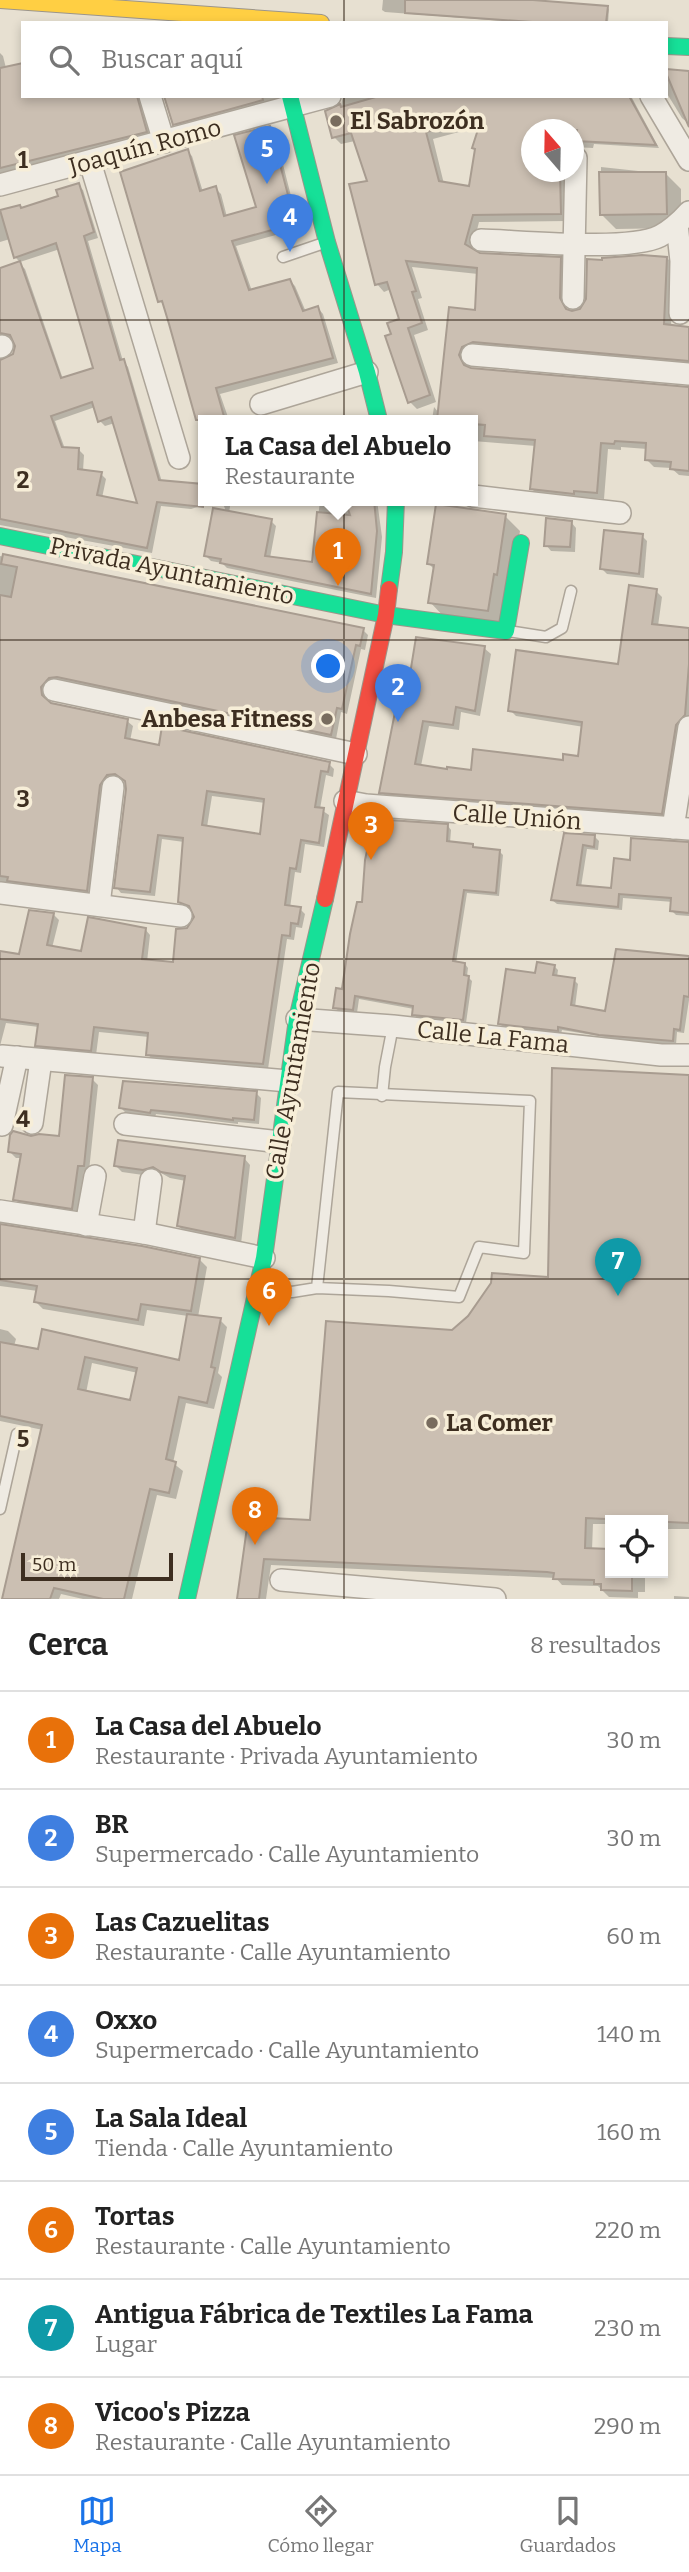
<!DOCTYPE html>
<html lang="es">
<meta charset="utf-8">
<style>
body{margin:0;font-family:Bitter,serif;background:#f2f2f2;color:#222}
.controls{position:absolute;right:21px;bottom:21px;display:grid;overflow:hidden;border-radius:0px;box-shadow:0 4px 10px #0003}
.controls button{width:63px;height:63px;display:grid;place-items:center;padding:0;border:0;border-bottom:2px solid #e0e0e0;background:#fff;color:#222;font:35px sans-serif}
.compass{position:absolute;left:521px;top:119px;width:63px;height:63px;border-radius:50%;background:#fff;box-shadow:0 4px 10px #0003;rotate:340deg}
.scale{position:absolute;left:21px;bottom:18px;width:152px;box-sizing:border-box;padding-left:7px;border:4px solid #3d2e20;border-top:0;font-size:19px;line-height:24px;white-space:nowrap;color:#3d2e20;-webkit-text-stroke:5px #f7eed8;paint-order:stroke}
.you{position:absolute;left:329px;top:667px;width:24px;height:24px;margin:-18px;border:5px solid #fff;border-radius:50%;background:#1a73e8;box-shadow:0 0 0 10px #1a73e833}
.badge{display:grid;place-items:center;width:46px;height:46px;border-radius:50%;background:#1a73e8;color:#fff;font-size:23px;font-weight:700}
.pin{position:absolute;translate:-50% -58px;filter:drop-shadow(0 2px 4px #0008)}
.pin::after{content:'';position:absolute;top:37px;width:24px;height:21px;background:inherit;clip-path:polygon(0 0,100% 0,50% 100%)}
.popup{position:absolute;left:198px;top:415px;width:280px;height:91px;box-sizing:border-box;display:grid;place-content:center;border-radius:0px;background:#fff;filter:drop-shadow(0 2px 5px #0005);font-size:23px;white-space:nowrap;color:#767676}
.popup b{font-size:26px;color:#222}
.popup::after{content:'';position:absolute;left:50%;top:100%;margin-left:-14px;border:14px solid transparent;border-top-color:#fff}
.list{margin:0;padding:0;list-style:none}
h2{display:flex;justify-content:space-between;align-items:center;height:91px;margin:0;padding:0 28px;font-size:30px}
h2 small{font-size:23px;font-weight:400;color:#767676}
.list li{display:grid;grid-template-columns:46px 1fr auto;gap:21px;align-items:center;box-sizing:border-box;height:98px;padding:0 28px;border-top:2px solid #e0e0e0}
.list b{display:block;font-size:26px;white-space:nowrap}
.list p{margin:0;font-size:23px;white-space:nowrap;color:#767676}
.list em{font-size:23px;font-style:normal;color:#767676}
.icon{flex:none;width:38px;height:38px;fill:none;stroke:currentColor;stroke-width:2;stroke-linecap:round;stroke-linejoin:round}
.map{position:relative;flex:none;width:689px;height:1599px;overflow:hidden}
.search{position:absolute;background:#fff;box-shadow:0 4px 10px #0003;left:21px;right:21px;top:21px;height:77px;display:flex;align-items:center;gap:18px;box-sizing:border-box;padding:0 24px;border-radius:0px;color:#767676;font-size:26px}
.sheet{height:875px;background:#fff}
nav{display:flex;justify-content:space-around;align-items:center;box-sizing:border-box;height:98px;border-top:2px solid #e0e0e0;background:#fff;font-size:19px;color:#767676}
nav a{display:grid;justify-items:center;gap:4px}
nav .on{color:#1a73e8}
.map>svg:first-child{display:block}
.shadow{fill:#0003;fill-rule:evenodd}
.building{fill:#cbbfb2;stroke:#a89c90;stroke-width:2;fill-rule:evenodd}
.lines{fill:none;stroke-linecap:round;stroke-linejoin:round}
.lane-casing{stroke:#ada599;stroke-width:13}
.street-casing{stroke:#ada599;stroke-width:24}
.fast-casing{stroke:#9c958a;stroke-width:18}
.slow-casing{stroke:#9c958a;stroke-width:18}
.jam-casing{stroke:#9c958a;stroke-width:18}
.lane{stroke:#efebe3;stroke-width:10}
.street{stroke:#efebe3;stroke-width:21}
.fast{stroke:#16e098;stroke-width:16}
.slow{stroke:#ffcf43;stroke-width:16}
.jam{stroke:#f24e42;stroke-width:16}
.grid{fill:none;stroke:#3d2e20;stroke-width:2;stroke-opacity:0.55}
.poi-dot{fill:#786c5e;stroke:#f7eed8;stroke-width:2.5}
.labels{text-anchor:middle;stroke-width:7;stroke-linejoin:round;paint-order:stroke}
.poi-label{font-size:24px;font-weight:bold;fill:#3d2e20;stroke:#f7eed8;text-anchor:start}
.street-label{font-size:24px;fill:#3d2e20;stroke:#f7eed8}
.grid-label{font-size:23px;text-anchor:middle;font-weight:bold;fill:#3d2e20;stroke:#f7eed8;stroke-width:7;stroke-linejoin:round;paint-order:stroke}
</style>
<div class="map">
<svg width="689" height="1599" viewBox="0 0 689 1599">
<rect width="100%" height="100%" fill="#e7e0d1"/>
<!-- shadow -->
<g class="shadow">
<path d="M383,0H509L607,7L609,9L608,23H529L385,12L382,10Z"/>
<path d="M0,53L3,56L6,68L23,96H144L142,106L151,137L12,174H0Z"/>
<path d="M666,71L689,72V124L682,118L666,92Z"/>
<path d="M166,96H277L283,103L185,135L174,124Z"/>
<path d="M343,96H631L659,148L594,144L593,148L574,147V130H532V172H566L567,221L479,222L472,250L480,255L560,259L567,266L566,307L569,312L581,311L667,258L674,265L671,326L689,328V367L468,354L466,368L689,388V476L679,475L671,468L654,467L646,459L647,449L621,447V450L608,449L604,499L580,497V501L539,496L532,489L536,446L473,441V420H432L434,407L439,413L451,309L476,312L478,274L412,267L422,298L418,299L428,330L414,335L436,402L417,409L410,402L393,336L401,320L391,289L384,292L377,284L369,183L355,141L341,144L334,137L327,112L341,106ZM481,126L470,188L444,184L433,139Z"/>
<path d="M269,128L275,133L292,200L286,202L294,230L236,246L252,291L290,281L295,286L306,312L318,308L323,314L338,363L220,394L229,420H203V435L166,307L160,301L187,151L192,156L203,192L215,188L221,194L227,217L258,208Z"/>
<path d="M601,167L666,174L681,189V228L616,229L601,214Z"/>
<path d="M78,185L83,190L98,238L88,241L123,361L128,367L162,482L203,486V500H220L191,509L161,506L152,553L0,525V361L10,359L17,348L15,341L10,337L0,340V270L19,263L25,269L63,379L95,369L60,249L20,262L15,257L10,239L0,242V212L20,207L23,210L60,197ZM95,407L100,421L105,426L115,423L140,505L102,498L106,479L101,474L83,471L84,455L79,450L65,449L55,421Z"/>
<path d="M222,500H231L229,513L271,521L276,526L270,558L313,564L320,500H377L382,537L376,598L227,568L222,563L211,561L206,556L226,512Z"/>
<path d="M505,516L520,531L503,625L444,617L430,602L435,570L429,564Z"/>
<path d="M571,522L576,528L575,552L551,551L546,545Z"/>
<path d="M642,536L647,541L644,578L607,574L602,569Z"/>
<path d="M0,556L363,630L368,635L365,650L361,649L347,714L341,712L336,739L49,687L46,701L50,704L127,721L133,726L130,741L160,748L329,764L334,769L333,777L326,775L320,809L329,815L324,847L305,844L301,873L295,872L290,908L300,909L305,914L302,928L296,927L294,940L287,939L268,1069L154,1060L148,1055L149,1037L99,1032L96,1055L42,1050L37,1045L39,1027L6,1023L0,1046V953L21,956L54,915L59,920L52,948L83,953L145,929L150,935L147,962L175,964L188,929L196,919L192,909L185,907L180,902L184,842L162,839L155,896L121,893L116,887L128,788L127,782L122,779L113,780L92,895L0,885ZM212,796L265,803L261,836L207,827Z"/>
<path d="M656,591L662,597L658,626L689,630V723L668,819L387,798L381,792L408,701L484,648L491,654L480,716L461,712L459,730L429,726L421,766L472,771L564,762L580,758L584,727L516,716L510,710L619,666Z"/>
<path d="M448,826L451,830L450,843L473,846L476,849L499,851L503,855L499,896L467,893L456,963L465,964L468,968L467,976L472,981L466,1023L417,1018L414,1014V1009L359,999L357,1013L339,1011L335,1008L344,991L363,904Z"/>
<path d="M595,837L599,841L598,850L587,849L581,887L613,890L631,862L689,844V916L676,915L672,911L673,902L623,898L622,910L557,904L552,900L560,857Z"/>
<path d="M689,958V1000L684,1033L677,1032L676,1045L635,1042L562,1030L561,1034L504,1028L499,1023L536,975L554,966L558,970L557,977L574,980L578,984L575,1007L606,1013Z"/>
<path d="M689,1076V1529H663V1520H610V1524H593L592,1550L610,1551V1573H643L645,1575V1592H638V1598L609,1597L598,1586L562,1585L556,1578L271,1565L266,1599H239L251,1515L272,1520L312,1521L453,1331L550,1279Z"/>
<path d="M92,1079L98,1085L89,1171H84L77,1214L21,1205L15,1199L22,1158H16L10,1152L31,1138H61Z"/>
<path d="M256,1093L261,1098L259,1124L238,1122V1124L156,1114L155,1117L126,1113L121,1108Z"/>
<path d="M244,1158L250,1165L241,1244L185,1232L178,1226L186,1181L170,1178L161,1173L150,1176L122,1172L116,1166Z"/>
<path d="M0,1226L200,1260L207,1267L198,1317L220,1320L227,1327L218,1373L222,1377L214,1409L186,1403L173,1463L183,1471L176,1499L157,1495L132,1599H83L61,1594L59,1599H3L43,1430L0,1421V1329L8,1331L16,1339L14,1346L39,1351L181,1362L188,1316L147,1310L144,1326L43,1309L36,1302L38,1291L0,1286ZM92,1363L138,1373L131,1402L86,1393Z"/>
<path d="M674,1596L689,1597V1599H674Z"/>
</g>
<!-- building -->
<g class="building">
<path d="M405,0H533L608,6L606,23H546L405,13Z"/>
<path d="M23,63V96H137L147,132L0,168V68Z"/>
<path d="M666,69L689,71V127L666,73Z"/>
<path d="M164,96H262L263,100L173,125Z"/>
<path d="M379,96H629L656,145L575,141L577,130H531V172H560L561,214L473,215L465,244L480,253L561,257L560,298L566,309L572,311L580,309L586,299L587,259L602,260V258L642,255L667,257L664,324L689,327V361L473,342L462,347L459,355L464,365L471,368L689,387V471L670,469L671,462L645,460L646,443L615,441L614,444L601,443L597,493L574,491V494L530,489L535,440L484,436L485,425L473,424V420H437L449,307L475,310L477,268L406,261L416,291L412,292L422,323L408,328L430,395L408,403L385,336L391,334L387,323L399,319L387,282L375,285L349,184L367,181L351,133L332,138L325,111L340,104L341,107ZM482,117L472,148L475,149L469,186L439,181L426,132Z"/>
<path d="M270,126L288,195L282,197L290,225L232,241L249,290L290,279L303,311L318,306L333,358L216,388L225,420H196L169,324L162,301L158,302L120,172L188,149L200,191L216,186L224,216L256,207L234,135Z"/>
<path d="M599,172H666L667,214L600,215Z"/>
<path d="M79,183L94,232L84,236L120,360L124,359L159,480L203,484V507L157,502L147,548L0,519V360L13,354L15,346L10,335L0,333V268L20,261L61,378L93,368L56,243L14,258L0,210L20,205L21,208L58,196L56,190ZM92,402L98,422L111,417L137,503L97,495L102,472L78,469L79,448L62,447L51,416Z"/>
<path d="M345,500H374L377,531L371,594L220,563L221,559L204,556L213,508L272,519L265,556L312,562L317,512L350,515Z"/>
<path d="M436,504L506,514L497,575L494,574L488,611L428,603L434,565L427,564Z"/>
<path d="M546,518L572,521L570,547L544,546Z"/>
<path d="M604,530L643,534L639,574L600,569Z"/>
<path d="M3,554L364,628L360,646L356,645L342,709L337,708L331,735L57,677L49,678L41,687L42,695L51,703L128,719L125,738L159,745L162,726L330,762L328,772L321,771L315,807L324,808L319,843L301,840L296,869L290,868L285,905L301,907L298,924L291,923L290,936L282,935L263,1064L146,1055L148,1033L94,1027L91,1051L35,1046L38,1024L0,1019V951L19,954L29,910L54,913L47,945L81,951L88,917L99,919L146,928L142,959L173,962L176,929L187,928L194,917L189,906L178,902L183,838L158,835L150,892L114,888L126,789L125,781L115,774L107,775L100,785L87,891L7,881L8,877L0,876V595L11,597L17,567L1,564ZM207,791L264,799L260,834L202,825Z"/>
<path d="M629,585L657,589L652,624L689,628V664L685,715L676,725L662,814L379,793L398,697L406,699L416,637L485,646L475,711L456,707L453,725L423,721L415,764L447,769V767L471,770L473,749L563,760V754L578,756L582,722L508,711L516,650L618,664Z"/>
<path d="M374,819L448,824L447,841L473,844V847L500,850L496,893L464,890L453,961L465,963L464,975L469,976L463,1020L412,1015L413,1006L355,996L353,1010L333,1008L336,988L342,989L350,934L357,902H362L365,860Z"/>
<path d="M564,833L595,835L594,847L583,845L577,885L611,888L614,858L630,860L631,838L689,842V913L670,911L671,898L619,894L618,907L551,900Z"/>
<path d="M616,949L689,956V997L684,996L680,1030L674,1029L673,1041L599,1035L558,1027V1031L498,1024L506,969L535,973L537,962L555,965L553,975L575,978L571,1005L605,1011Z"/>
<path d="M552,1068L689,1075V1523L586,1518L585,1548L610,1549V1573H632V1591L601,1590V1584H594V1580L553,1579L554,1573L547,1572L264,1559L259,1599H237L249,1513L270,1516V1518L310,1520L326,1321L452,1330L468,1316L491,1283L492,1273L548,1277Z"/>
<path d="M65,1075L93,1077L84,1166H78L72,1209L13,1200L21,1154L8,1152L10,1135L13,1131L31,1136L39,1134L59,1136Z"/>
<path d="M123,1081L257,1091L254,1120L233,1118V1120L181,1113L151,1110L150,1113L119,1108Z"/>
<path d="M118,1140L245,1156L235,1238L177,1226L185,1176L161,1172L153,1167L143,1170L114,1166Z"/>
<path d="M0,1224L142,1246L200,1258L191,1311L141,1304L138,1320L34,1302L37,1286L0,1280Z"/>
<path d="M187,1314L221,1318L211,1367L215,1368L207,1403L179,1397L166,1459L176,1462L169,1493L150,1489L124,1599H103L54,1588L50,1599H2L42,1425L0,1416V1342L38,1349L42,1329L179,1360ZM85,1357L137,1368L130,1400L78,1389Z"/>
</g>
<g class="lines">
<defs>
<g id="lane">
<path d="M283,257L324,243"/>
<path d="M508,631L546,637L562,628L571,591"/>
<path d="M382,1096L385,1067L393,1026"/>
<path d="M260,1288L292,1292L317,1288L389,1291L459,1297L479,1247L524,1253L530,1101L338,1092L317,1288"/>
<path d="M0,1509L17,1434"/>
</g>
<g id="street">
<path d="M150,96L164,142"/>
<path d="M651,96L689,160"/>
<path d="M90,162L179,458"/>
<path d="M0,185L330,96"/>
<path d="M677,224L681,261L680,313"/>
<path d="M481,240C520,241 628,252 660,236C671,230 681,221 689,212"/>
<path d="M573,298L576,158"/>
<path d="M0,347L2,346"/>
<path d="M472,355L689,374"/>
<path d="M261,404L367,372"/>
<path d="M473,496L620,513"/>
<path d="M54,690L356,754"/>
<path d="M345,801L366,805L689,829"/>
<path d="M673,828L689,727"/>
<path d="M0,893L181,916"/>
<path d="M99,905L113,787"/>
<path d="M297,1019L393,1026L661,1055H689"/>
<path d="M2,1056L288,1081"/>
<path d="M32,1123L41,1060"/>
<path d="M125,1124L280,1142"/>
<path d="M2,1125L17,1057"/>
<path d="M0,1211L144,1233L264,1258"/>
<path d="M86,1225L95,1176"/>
<path d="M144,1233L151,1180"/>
<path d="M281,1580L495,1599"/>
</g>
<g id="fast">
<path d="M666,46L689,47"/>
<path d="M290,96L327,242L367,372L379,420"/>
<path d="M0,536L386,615L506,631L521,543"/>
<path d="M389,589L394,552L396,500"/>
<path d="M187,1599L264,1258L297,1019L325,899"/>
</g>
<path id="slow" d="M0,0L321,23"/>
<path id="jam" d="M325,899L386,615L389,589"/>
</defs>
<!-- lane casing -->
<use href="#lane" class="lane-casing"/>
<!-- street casing -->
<use href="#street" class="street-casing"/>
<!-- fast casing -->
<use href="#fast" class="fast-casing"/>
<!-- slow casing -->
<use href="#slow" class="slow-casing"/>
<!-- jam casing -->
<use href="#jam" class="jam-casing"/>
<!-- lane -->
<use href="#lane" class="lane"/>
<!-- street -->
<use href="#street" class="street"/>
<!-- fast -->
<use href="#fast" class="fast"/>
<!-- slow -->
<use href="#slow" class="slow"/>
<!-- jam -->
<use href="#jam" class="jam"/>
</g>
<!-- grid -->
<path class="grid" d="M344,0V23M344,96V1599M0,320H689M0,640H689M0,959H689M0,1279H689"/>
<!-- markers -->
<g class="poi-dot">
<circle cx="336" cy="121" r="7"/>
<circle cx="327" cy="719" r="7"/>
<circle cx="432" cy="1423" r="7"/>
</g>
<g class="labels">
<!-- poi labels -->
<g class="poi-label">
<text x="350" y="129">El Sabrozón</text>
<text x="313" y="727" text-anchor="end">Anbesa Fitness</text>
<text x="446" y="1431">La Comer</text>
</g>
<!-- street labels -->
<g class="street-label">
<text transform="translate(145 147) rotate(-15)" y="8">Joaquín Romo</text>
<text transform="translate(172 571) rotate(12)" y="8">Privada Ayuntamiento</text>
<text transform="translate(517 817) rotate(4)" y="8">Calle Unión</text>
<text transform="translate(493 1037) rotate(6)" y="8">Calle La Fama</text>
<text transform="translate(293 1071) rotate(-80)" y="8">Calle Ayuntamiento</text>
</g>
</g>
<g class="grid-label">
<text x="23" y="168">1</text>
<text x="23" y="488">2</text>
<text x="23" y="807">3</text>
<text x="23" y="1127">4</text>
<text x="23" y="1447">5</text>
</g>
</svg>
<div class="controls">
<button><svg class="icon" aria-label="locate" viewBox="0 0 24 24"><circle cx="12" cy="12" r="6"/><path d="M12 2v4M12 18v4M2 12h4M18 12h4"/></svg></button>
</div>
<svg class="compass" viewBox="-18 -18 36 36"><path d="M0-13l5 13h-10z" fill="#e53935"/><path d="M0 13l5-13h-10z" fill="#767676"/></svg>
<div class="scale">50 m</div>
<div class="you"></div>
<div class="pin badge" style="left:338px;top:586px;background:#e8710a">1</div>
<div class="popup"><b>La Casa del Abuelo</b>Restaurante</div>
<div class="pin badge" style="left:398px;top:722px;background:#3f7fe0">2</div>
<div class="pin badge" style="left:371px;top:860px;background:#e8710a">3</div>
<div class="pin badge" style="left:290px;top:252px;background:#3f7fe0">4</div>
<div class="pin badge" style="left:267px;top:184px;background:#3f7fe0">5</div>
<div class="pin badge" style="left:269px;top:1326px;background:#e8710a">6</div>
<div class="pin badge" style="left:618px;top:1296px;background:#0f9aa8">7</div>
<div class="pin badge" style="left:255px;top:1545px;background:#e8710a">8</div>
<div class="search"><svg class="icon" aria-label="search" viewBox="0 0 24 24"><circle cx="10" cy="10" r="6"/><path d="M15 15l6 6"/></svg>Buscar aquí</div>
</div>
<section class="sheet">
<h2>Cerca<small>8 resultados</small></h2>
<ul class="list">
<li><span class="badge" style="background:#e8710a">1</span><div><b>La Casa del Abuelo</b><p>Restaurante · Privada Ayuntamiento</p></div><em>30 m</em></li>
<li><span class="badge" style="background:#3f7fe0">2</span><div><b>BR</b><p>Supermercado · Calle Ayuntamiento</p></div><em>30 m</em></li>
<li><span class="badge" style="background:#e8710a">3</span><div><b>Las Cazuelitas</b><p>Restaurante · Calle Ayuntamiento</p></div><em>60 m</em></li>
<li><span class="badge" style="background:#3f7fe0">4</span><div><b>Oxxo</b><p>Supermercado · Calle Ayuntamiento</p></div><em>140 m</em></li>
<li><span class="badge" style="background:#3f7fe0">5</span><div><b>La Sala Ideal</b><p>Tienda · Calle Ayuntamiento</p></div><em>160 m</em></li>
<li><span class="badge" style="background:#e8710a">6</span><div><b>Tortas</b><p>Restaurante · Calle Ayuntamiento</p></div><em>220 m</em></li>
<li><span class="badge" style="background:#0f9aa8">7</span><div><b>Antigua Fábrica de Textiles La Fama</b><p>Lugar</p></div><em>230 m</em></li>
<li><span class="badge" style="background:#e8710a">8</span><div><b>Vicoo's Pizza</b><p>Restaurante · Calle Ayuntamiento</p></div><em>290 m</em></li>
</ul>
</section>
<nav>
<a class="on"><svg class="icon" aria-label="map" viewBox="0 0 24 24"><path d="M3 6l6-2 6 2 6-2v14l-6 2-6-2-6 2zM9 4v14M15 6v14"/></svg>Mapa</a>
<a><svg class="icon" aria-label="directions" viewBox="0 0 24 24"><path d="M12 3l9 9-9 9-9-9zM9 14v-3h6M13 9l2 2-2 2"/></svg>Cómo llegar</a>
<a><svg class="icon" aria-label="saved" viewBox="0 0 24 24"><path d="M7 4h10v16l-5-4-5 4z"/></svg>Guardados</a>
</nav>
